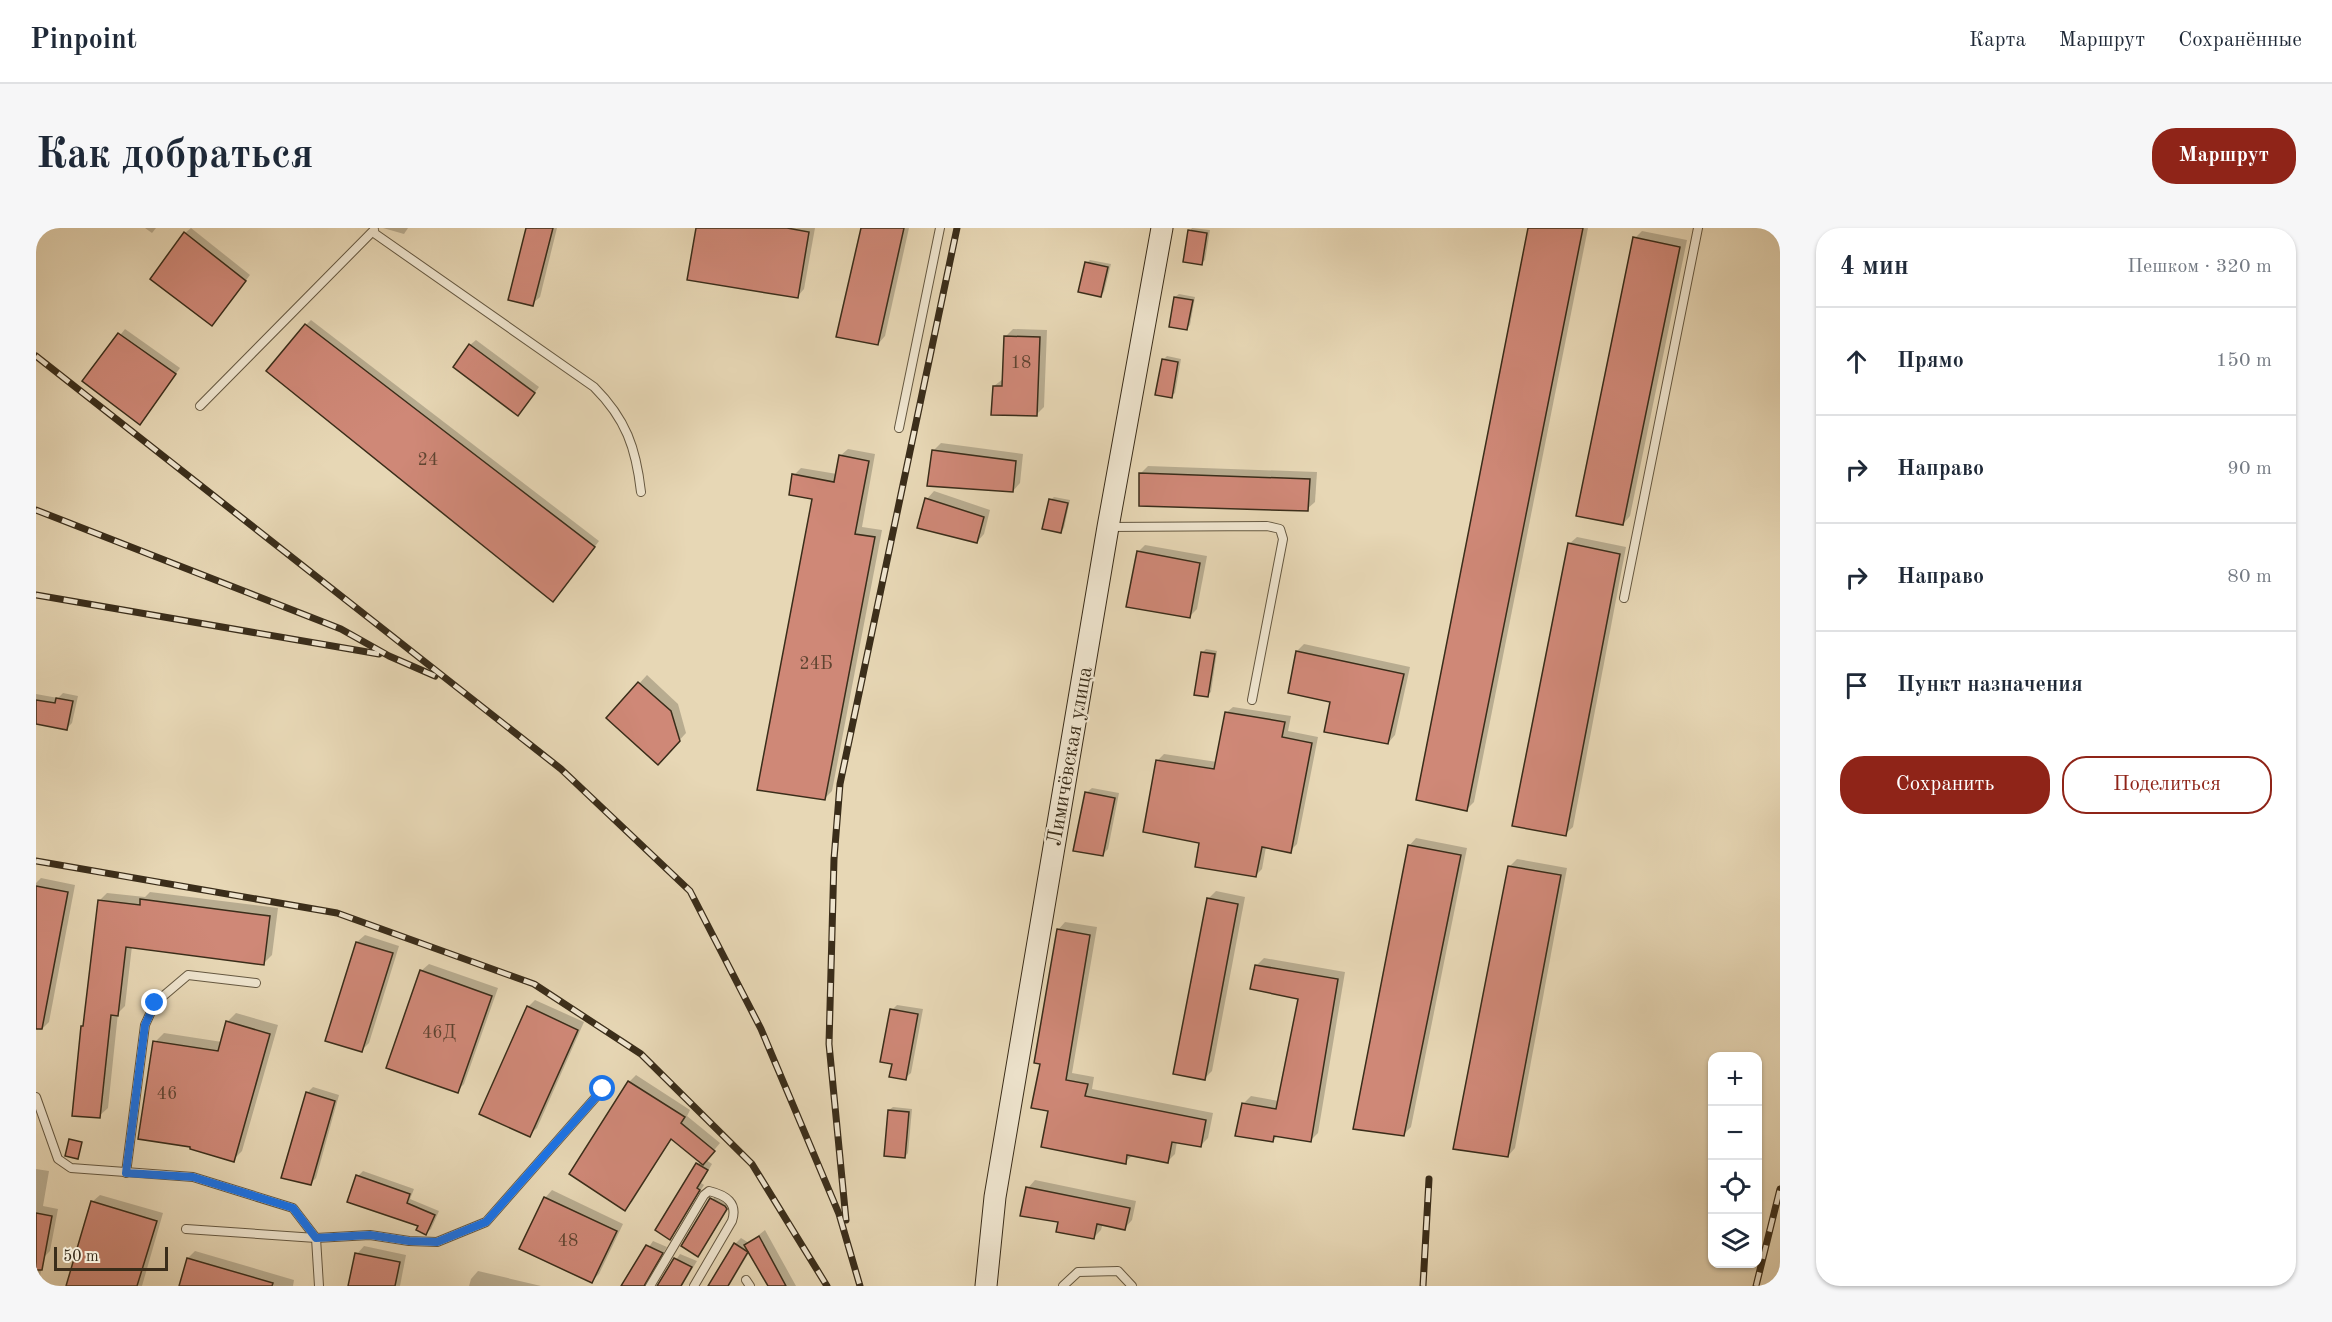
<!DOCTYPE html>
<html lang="ru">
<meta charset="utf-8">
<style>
body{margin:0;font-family:"Old Standard TT",serif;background:#f6f6f7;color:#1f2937}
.controls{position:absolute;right:18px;bottom:18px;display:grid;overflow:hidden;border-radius:12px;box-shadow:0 2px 4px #0004}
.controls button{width:54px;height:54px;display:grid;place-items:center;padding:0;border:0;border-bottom:2px solid #e0e1e3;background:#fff;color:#1f2937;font:30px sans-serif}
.scale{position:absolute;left:18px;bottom:15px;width:114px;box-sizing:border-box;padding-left:6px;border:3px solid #3a2d1a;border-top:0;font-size:16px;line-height:21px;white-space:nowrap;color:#3a2d1a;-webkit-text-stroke:4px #efe5cf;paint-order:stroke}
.stop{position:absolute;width:18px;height:18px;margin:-14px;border:4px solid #1a73e8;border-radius:50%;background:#fff}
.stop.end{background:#1a73e8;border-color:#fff;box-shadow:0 2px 6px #0008}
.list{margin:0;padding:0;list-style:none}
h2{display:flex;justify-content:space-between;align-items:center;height:78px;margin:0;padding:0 24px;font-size:26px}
h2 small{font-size:20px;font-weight:400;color:#747a83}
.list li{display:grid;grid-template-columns:39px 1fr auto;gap:18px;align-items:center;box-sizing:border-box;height:108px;padding:0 24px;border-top:2px solid #e0e1e3}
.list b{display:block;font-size:22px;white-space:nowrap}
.list em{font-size:20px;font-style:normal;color:#747a83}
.actions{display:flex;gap:12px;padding:18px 24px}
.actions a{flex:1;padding:14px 0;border:2px solid #8f2418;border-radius:24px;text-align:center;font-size:21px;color:#8f2418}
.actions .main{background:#8f2418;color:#fff}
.icon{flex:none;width:33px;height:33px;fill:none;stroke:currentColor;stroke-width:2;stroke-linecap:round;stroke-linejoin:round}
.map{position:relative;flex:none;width:1744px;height:1058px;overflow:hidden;border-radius:24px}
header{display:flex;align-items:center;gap:36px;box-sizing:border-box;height:84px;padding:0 30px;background:#fff;border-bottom:2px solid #e0e1e3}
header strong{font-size:28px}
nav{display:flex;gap:33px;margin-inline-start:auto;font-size:21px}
.intro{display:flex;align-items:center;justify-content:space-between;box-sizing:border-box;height:144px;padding:0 36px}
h1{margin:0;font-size:42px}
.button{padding:15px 27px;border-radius:24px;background:#8f2418;color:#fff;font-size:21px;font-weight:700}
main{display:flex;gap:36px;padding:0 36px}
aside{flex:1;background:#fff;border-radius:24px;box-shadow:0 2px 4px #0004}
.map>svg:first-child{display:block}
.shadow{fill:#0003}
.building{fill:#cf8877;stroke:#3a2d1a;stroke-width:1.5}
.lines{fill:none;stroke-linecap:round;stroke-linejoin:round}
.lane-casing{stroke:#655841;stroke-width:10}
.secondary-casing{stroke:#3a2d1a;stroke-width:23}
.lane{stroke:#efe5cf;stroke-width:8}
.secondary{stroke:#efe5cf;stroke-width:21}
.rail-casing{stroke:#3a2d1a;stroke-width:7}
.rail{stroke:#efe5cf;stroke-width:4.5;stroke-dasharray:14;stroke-linecap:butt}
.route{stroke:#1a73e8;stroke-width:8}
.labels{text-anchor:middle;stroke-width:4.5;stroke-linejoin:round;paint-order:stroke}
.number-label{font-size:18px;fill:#5f4431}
.street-label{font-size:21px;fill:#3a2d1a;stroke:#efe5cf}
</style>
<header>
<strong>Pinpoint</strong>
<nav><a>Карта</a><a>Маршрут</a><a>Сохранённые</a></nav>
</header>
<div class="intro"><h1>Как добраться</h1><a class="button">Маршрут</a></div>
<main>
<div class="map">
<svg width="1744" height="1058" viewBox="0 0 1744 1058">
<rect width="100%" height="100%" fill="#e7d7b5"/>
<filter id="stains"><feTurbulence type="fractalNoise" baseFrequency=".00333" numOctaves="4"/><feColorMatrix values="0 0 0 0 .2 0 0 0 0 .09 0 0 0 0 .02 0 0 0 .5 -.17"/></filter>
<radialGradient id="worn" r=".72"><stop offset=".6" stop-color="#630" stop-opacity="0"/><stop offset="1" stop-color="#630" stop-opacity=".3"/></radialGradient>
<!-- shadow -->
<g class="shadow">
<path d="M109,0H120L116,5Z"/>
<path d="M155,0L214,47L181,91L149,5Z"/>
<path d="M347,0H372L368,6Z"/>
<path d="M491,0H521L504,69L496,76Z"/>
<path d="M661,0H779L768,61L761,69Z"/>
<path d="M826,0H873L849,108L842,116Z"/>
<path d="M1156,0L1174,2L1169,32L1166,35L1154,3Z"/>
<path d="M1494,0H1552L1438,574L1431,581Z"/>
<path d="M1606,3L1651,12L1594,288L1587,296L1599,10Z"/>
<path d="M1054,32L1075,36L1068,64L1065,67L1050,35Z"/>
<path d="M1143,66L1159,69L1154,97L1151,100L1139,69Z"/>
<path d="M275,92L563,313L522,367L270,97Z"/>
<path d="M89,101L144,140L109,189L48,153Z"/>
<path d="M977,101L1011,102L1008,179L1000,187L958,158L967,151L969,109Z"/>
<path d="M440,112L503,159L487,181L434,117Z"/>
<path d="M1131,128L1145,131L1139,165L1135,168L1127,132Z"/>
<path d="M905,215L987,226L984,255L977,263L898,222Z"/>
<path d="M812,221L839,226L826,299L846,302L796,563L789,570L778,270L758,247L765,240L801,246L804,228Z"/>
<path d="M1112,238L1281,244L1279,274L1271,281L1105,245Z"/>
<path d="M898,263L954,282L948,306L941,314L891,271Z"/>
<path d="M1018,269L1034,272L1028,300L1024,304L1014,272Z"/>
<path d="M1541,309L1590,319L1537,599L1529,606L1533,316Z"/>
<path d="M1109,317L1171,328L1161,381L1153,389L1102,324Z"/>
<path d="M1268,416L1374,439L1359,507L1352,515L1296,473L1261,423Z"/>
<path d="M1170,421L1181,423L1175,464L1171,467L1166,425Z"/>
<path d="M611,447L642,476L650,505L629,528L572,490Z"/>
<path d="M27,465L42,468L36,495L31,500L0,494V466L22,470Z"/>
<path d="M1197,479L1255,488L1252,503L1282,509L1261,616L1254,623L1230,619L1226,641L1219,648L1165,613L1122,532L1128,526L1181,534L1190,485Z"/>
<path d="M1056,560L1083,565L1072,621L1066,627L1050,565Z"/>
<path d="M1380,610L1431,620L1375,899L1368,906L1373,618Z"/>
<path d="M1481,631L1531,640L1479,920L1472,928L1473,639Z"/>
<path d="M5,650L39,657L13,794L5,802L0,800V655Z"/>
<path d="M1180,663L1209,669L1176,843L1168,851L1172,671Z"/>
<path d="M114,664L242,680L236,727L228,735L96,718L89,778L82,785L72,880L63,888L46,799L49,796L63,673L71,665L109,669Z"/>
<path d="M1029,694L1061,699L1036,845L1058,849L1056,861L1177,885L1172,910L1165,917L1141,913L1139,926L1131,934L1097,927L1089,934L1014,882L1005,835L1022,702Z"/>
<path d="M329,707L363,718L333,815L325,823L291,812L321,714Z"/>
<path d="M1228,730L1309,744L1282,905L1274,913L1242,907L1237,913L1207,876L1215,868L1243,873L1263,770L1220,738Z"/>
<path d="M393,736L462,760L428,856L421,863L385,743Z"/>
<path d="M499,772L548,794L501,900L493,907L492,779Z"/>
<path d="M861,777L887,781L875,845L869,850L857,835L856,782Z"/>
<path d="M200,785L242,797L206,923L197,932L142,916L119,814L128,805L186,814L191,794Z"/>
<path d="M600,847L654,882L651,888L684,915L670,932L676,936L665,955L668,957L634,1010L621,1001L665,932L636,910L596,974L589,981L593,854Z"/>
<path d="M277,859L303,867L280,950L274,956L271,865Z"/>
<path d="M857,879L876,881L872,925L869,929L853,882Z"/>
<path d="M0,941L13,943L7,978L22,981L14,1023L7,1030L3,1055L0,1058Z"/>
<path d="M327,943L378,961L374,971L403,983L395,1001L390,1005L384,997L322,948Z"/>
<path d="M999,952L1100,973L1096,992L1089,1000L1067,995L1065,1002L1058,1009L1023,993L992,960Z"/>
<path d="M516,962L587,996L563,1046L556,1053L509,970Z"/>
<path d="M681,965L696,975L662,1028L647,1018Z"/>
<path d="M64,967L127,985L106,1058H32L56,974Z"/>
<path d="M729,1002L760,1058H733L714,1023L693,1058H674L699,1016L705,1010L713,1015Z"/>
<path d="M617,1013L631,1019L613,1049V1055L617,1058H587Z"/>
<path d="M328,1018L370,1027L364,1058H314L321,1026Z"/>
<path d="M159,1023L258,1052L257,1058H144L152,1030Z"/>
<path d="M644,1026L661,1033L646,1058H620L623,1057Z"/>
<path d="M442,1043L505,1058H433L435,1051Z"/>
</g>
<!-- building -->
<g class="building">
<path d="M490,0H517L497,78L472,72Z"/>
<path d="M660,0H751L773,4L762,70L651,52Z"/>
<path d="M825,0H868L842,117L800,109Z"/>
<path d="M1492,0H1547L1431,583L1380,572Z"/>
<path d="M1152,2L1171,5L1166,37L1147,34Z"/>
<path d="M148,4L210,53L176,98L114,51Z"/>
<path d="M1597,9L1644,19L1587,297L1540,288Z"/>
<path d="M1049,34L1072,39L1065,69L1042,64Z"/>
<path d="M1138,69L1157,72L1151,102L1133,99Z"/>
<path d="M269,96L559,319L517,374L230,143Z"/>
<path d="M82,105L140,146L104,197L46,153Z"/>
<path d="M968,108L1004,109L1001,188L955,187L957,158H966Z"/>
<path d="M433,116L499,165L482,188L417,139Z"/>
<path d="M1126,131L1142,134L1136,170L1119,167Z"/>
<path d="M896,222L980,233L977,264L891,258Z"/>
<path d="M803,227L833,233L819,306L839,309L789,572L721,562L776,271L753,267L756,246L798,254Z"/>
<path d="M1103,245L1274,251L1272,283L1103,278Z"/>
<path d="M889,270L948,289L941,315L881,300Z"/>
<path d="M1013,271L1032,275L1025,305L1006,301Z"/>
<path d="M1532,315L1584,326L1530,608L1476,598Z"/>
<path d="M1101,323L1164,335L1154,390L1090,379Z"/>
<path d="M1260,423L1368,446L1352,516L1288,504L1294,474L1252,465Z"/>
<path d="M1165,424L1179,426L1172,469L1158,467Z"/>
<path d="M602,454L635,483L644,513L622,537L570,490Z"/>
<path d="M20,470L37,473L31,502L0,496V472L19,475Z"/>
<path d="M1189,484L1249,494L1246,509L1276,515L1255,625L1226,619L1220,649L1159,639L1163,615L1107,604L1120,532L1178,541Z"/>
<path d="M1049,564L1079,570L1067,628L1037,623Z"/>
<path d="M1372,617L1425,627L1368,908L1317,901Z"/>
<path d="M1472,638L1525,647L1472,929L1417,921Z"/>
<path d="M0,658L32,664L6,801H0Z"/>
<path d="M1171,670L1202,676L1169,852L1137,846Z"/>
<path d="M104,671L234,688L228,737L90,719L82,788L75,787L64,890L36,888L45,798H47L62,672L104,677Z"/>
<path d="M1021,701L1054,707L1030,852L1052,856L1049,868L1170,892L1165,919L1136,914L1132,935L1091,927L1090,936L1005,919L1012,883L995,880L1004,836L998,835Z"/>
<path d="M320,714L357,725L326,824L289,813Z"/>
<path d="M1219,737L1302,751L1275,914L1238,908L1237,914L1199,908L1206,875L1240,881L1262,771L1214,761Z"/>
<path d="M384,742L456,768L422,865L350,840Z"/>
<path d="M491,778L542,802L494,909L443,886Z"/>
<path d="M854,781L882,786L870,852L853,849L856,836L844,834Z"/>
<path d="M190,793L234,806L198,934L154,921V919L102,911L117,813L182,823Z"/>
<path d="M592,853L649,889L645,895L679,923L667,937L635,911L589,983L533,946Z"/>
<path d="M270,864L299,873L275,957L245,950Z"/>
<path d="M852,882L873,884L869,930L848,928Z"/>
<path d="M33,911L46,914L42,931L29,928Z"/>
<path d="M660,935L672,942L661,960L664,962L634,1012L619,1002Z"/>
<path d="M320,947L374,966L371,975L399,987L390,1007L380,1002L382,998L311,974Z"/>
<path d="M990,959L1094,980L1089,1002L1061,996L1058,1011L1020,1004L1022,994L984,988Z"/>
<path d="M508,969L581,1003L556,1055L483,1021Z"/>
<path d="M674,970L689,978L691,981L662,1029L645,1018Z"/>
<path d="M55,973L121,993L101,1058H30Z"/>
<path d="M0,985L16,988L6,1042H0Z"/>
<path d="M723,1008L750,1058H732L708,1017Z"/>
<path d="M698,1015L712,1024L692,1058H672Z"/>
<path d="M610,1017L627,1025L608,1058H585Z"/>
<path d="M319,1025L364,1034L359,1058H312Z"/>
<path d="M151,1030L237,1055L236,1058H143Z"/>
<path d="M638,1030L656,1039L645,1058H621Z"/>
</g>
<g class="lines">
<defs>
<g id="lane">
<path d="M338,5L558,159C590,191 600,220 605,264"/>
<path d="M164,178L338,2"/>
<path d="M863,200L904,0"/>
<path d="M1073,299L1231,298L1244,301L1247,311L1216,472"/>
<path d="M1588,370L1662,0"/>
<path d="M0,869L22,931L35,940L157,949L257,980L280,1010L283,1058"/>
<path d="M90,945L109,797L119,775L152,747L220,755"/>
<path d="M150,1001L280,1010L334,1007L373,1013L401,1014L450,994L567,861"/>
<path d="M710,1052L714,1058"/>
<path d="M614,1058L668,967L673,963C690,967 702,975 696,993L658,1058"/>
<path d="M1027,1058L1042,1044L1082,1043L1096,1058"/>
</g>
<path id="secondary" d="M950,1058L959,969L1072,299L1126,0"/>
</defs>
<!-- lane casing -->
<use href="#lane" class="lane-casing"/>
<!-- secondary casing -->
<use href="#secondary" class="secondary-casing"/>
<!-- lane -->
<use href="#lane" class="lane"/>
<!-- secondary -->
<use href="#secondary" class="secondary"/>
<defs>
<g id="rail">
<path d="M0,128L525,541L654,663L725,801L803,986L824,1058"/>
<path d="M0,282L305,401L353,428L399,448"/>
<path d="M0,367L343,426"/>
<path d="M0,633L301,685L498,756L605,826L716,936L791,1058"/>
<path d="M810,992L793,816L798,631L804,556L921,0"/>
<path d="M1387,1058L1393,951"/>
<path d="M1720,1058L1744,961"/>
</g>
</defs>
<!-- rail casing -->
<use href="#rail" class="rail-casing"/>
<!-- rail -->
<use href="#rail" class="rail"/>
</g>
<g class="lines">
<!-- route -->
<path class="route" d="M119,775L109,797L90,945L157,949L257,980L280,1010L334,1007L373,1013L401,1014L450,994L567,861"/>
</g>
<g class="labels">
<!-- number labels -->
<g class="number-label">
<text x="985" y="140">18</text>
<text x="392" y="237">24</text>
<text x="780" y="441">24Б</text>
<text x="403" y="810">46Д</text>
<text x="131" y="871">46</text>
<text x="532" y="1018">48</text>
</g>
<!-- street labels -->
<g class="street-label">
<text transform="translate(1033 528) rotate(-80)" y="7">Лимичёвская улица</text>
</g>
</g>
<rect width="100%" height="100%" filter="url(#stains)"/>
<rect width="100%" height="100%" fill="url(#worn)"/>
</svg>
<div class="controls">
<button>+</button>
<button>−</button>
<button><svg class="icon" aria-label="locate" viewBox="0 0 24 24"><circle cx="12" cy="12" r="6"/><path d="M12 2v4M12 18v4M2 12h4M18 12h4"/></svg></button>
<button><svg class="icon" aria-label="layers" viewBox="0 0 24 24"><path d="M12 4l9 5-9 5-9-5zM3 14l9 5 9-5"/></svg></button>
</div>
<div class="scale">50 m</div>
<div class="stop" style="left:567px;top:861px"></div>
<div class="stop end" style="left:119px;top:775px"></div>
</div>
<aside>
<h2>4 мин<small>Пешком · 320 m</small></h2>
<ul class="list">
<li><svg class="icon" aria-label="ahead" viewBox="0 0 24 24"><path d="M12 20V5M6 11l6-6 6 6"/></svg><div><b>Прямо</b></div><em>150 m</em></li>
<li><svg class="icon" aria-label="right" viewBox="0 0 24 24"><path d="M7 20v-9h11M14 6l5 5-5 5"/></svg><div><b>Направо</b></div><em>90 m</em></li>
<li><svg class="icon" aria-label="right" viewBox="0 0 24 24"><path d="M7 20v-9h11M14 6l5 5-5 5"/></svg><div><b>Направо</b></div><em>80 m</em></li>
<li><svg class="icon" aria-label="arrive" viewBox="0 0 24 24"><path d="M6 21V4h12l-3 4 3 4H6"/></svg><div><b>Пункт назначения</b></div></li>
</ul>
<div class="actions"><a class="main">Сохранить</a><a>Поделиться</a></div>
</aside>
</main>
